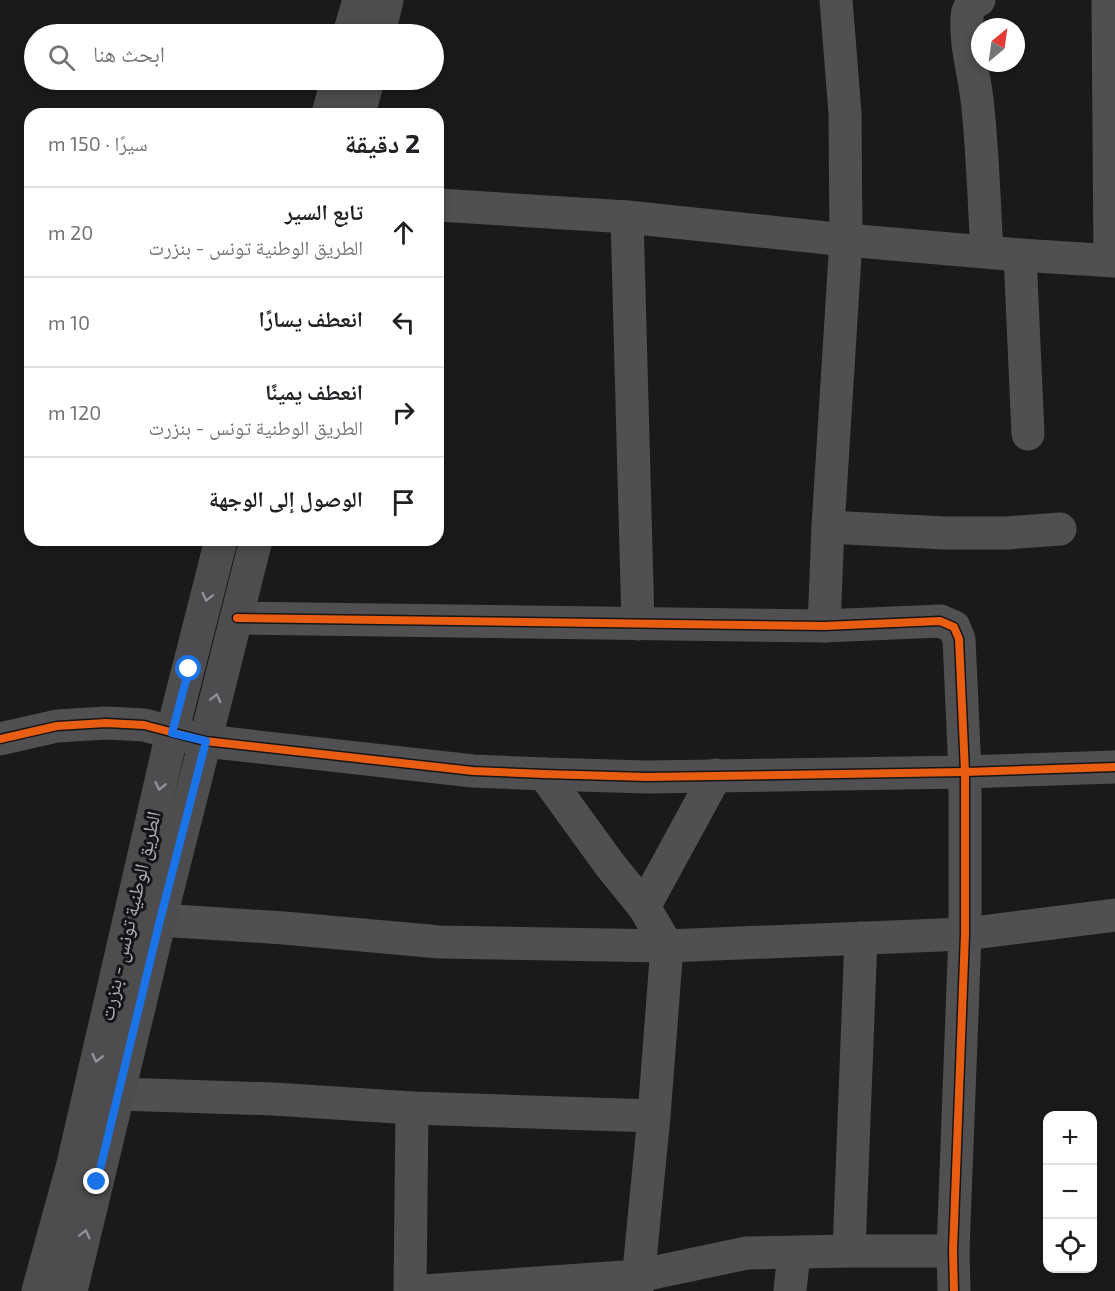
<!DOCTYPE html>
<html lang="ar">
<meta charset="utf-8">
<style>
body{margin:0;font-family:"Exo 2","Noto Naskh Arabic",sans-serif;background:#f6f6f6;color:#202124;direction:rtl}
.controls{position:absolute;right:18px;bottom:18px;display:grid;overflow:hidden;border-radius:12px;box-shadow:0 3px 9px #0003}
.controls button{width:54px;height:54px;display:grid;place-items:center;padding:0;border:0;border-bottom:2px solid #e0e0e0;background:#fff;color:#202124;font:30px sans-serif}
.compass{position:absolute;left:971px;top:18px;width:54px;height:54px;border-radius:50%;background:#fff;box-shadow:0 3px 9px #0003;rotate:29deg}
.stop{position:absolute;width:18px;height:18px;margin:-14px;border:4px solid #1a73e8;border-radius:50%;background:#fff}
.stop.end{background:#1a73e8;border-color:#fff;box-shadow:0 2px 6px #0008}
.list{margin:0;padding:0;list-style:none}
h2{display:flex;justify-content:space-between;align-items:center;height:78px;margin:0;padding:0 24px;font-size:26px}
h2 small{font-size:20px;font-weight:400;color:#757577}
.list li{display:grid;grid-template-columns:39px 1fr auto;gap:18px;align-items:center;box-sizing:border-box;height:90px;padding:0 24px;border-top:2px solid #e0e0e0}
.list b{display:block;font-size:22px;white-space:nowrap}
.list p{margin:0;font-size:20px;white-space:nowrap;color:#757577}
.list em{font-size:20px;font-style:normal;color:#757577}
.icon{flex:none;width:33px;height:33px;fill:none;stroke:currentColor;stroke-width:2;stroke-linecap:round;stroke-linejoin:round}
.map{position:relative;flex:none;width:1115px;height:1291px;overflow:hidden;direction:ltr}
.search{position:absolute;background:#fff;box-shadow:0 3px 9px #0003;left:24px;top:24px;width:420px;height:66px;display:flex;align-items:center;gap:15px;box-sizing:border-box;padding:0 21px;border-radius:33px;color:#757577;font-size:22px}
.panel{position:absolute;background:#fff;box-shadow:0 3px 9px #0003;left:24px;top:108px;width:420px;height:438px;border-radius:18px;direction:rtl}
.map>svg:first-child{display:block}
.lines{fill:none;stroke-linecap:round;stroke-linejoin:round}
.minor{stroke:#505053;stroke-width:33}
.major{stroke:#4d4d50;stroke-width:33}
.cycleway-casing{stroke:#151416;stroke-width:11}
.cycleway{stroke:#e95d12;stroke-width:8}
.oneway{stroke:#90919a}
.route{stroke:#1a73e8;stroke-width:8}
.labels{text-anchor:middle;stroke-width:6;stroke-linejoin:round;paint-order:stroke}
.street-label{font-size:20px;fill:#adaeb9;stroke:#151416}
</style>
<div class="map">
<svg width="1115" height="1291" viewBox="0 0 1115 1291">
<rect width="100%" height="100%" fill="#1a1a1a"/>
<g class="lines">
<!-- minor -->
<g class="minor">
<path d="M979,0C971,3 967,10 967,18C965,47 976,79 978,109C983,156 984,204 987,251"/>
<path d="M1108,0L1110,260"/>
<path d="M438,205L627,217L846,240L1020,255L1115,261"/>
<path d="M627,217L638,624"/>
<path d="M1020,255L1028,434"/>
<path d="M828,527L944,533H1007L1060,529"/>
<path d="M237,618L824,626L940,621L954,627L959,639L965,772V934L953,1251L954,1291"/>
<path d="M824,626L828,527L846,240L845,113L836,0"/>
<path d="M0,739L57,726L106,723L144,725L205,741L473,771L544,774L647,777L965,772L1115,767"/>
<path d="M544,774L610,865L644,907L667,946L654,1116L637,1291"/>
<path d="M644,907L716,775"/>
<path d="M160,920L284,928L440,942L667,946L965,934L1115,915"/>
<path d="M119,1094L274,1099L412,1108L654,1116"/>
<path d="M849,1251L861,938"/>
<path d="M410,1291L412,1108"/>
<path d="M424,1291L638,1276L747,1253L849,1251H953"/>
<path d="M790,1291L794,1253"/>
</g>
<!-- major -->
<g class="major">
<path d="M349,34L359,0"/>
<path d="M379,34L387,0"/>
<path d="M328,114L337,80"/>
<path d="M359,114L368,80"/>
<path d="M38,1291L72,1168L172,733L221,540"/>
<path d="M71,1291L160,920L256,540"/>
</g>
<defs>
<g id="cycleway">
<path d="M237,618L824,626L940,621L954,627L959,639L965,772V934L953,1251L954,1291"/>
<path d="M0,739L57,726L106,723L144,725L205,741L473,771L544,774L647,777L965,772L1115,767"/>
</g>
</defs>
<!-- cycleway casing -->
<use href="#cycleway" class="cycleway-casing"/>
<!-- cycleway -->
<use href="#cycleway" class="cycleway"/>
</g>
<!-- one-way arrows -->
<defs><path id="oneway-chevron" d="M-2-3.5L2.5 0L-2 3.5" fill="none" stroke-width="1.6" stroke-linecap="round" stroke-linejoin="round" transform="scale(1.5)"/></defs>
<g class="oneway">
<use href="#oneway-chevron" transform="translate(207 597) rotate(104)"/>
<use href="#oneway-chevron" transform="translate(216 698) rotate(-76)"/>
<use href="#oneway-chevron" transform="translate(160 786) rotate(103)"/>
<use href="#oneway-chevron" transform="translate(97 1058) rotate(103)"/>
<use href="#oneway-chevron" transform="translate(85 1234) rotate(-76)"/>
</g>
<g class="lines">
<!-- route -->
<path class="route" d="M97,1182L160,920L206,741L172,733L189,669"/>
</g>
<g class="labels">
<!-- street labels -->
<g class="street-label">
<text transform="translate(130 916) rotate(-77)" y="7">الطريق الوطنية تونس - بنزرت</text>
</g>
</g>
</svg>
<div class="controls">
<button>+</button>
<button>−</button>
<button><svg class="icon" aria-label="locate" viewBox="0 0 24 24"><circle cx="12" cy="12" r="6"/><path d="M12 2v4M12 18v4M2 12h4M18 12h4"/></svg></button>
</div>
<svg class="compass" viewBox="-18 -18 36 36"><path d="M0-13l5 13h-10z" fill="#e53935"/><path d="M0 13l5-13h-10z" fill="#757577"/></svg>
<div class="stop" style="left:189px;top:669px"></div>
<div class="stop end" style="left:97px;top:1182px"></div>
<div class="search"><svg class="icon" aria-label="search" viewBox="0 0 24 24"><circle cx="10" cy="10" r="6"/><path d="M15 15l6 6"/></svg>ابحث هنا</div>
<section class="panel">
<h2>2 دقيقة<small>سيرًا · 150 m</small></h2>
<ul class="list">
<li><svg class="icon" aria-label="ahead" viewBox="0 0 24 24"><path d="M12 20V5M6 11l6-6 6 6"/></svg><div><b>تابع السير</b><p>الطريق الوطنية تونس - بنزرت</p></div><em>20 m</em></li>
<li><svg class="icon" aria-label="left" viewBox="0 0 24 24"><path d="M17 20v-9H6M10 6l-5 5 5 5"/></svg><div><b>انعطف يسارًا</b></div><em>10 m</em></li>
<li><svg class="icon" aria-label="right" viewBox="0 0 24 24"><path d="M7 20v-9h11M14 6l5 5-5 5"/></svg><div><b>انعطف يمينًا</b><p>الطريق الوطنية تونس - بنزرت</p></div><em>120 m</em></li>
<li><svg class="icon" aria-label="arrive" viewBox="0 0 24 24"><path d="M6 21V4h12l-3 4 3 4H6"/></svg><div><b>الوصول إلى الوجهة</b></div></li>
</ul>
</section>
</div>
